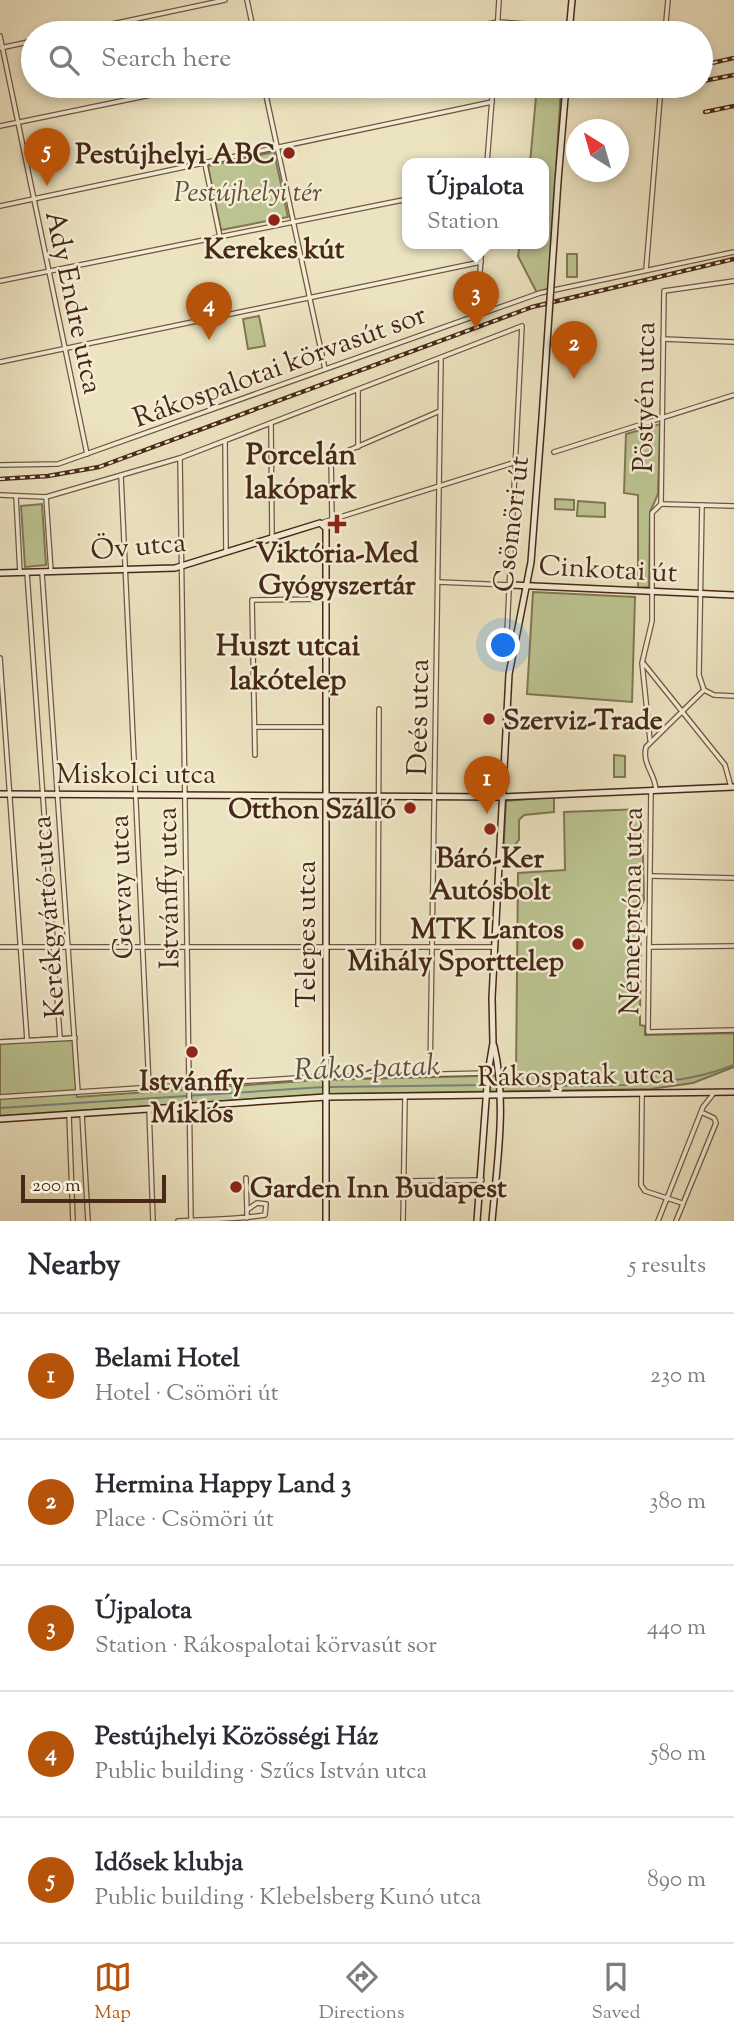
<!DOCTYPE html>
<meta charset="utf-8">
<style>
body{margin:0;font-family:"Sorts Mill Goudy",serif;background:#f7f7f7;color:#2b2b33}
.compass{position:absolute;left:566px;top:119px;width:63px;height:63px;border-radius:50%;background:#fff;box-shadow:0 4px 10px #0003;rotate:323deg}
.scale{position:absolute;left:21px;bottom:18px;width:145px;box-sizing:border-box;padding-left:7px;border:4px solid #482817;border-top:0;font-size:19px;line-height:24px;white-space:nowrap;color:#482817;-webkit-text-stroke:5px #f3edd6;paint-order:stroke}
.you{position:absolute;left:504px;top:646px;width:24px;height:24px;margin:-18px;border:5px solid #fff;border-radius:50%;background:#1a73e8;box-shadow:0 0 0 10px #1a73e833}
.badge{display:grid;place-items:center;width:46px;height:46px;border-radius:50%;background:#b45309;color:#fff;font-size:23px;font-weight:700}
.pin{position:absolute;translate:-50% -58px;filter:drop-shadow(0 2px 4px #0008)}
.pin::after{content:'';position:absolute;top:37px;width:24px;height:21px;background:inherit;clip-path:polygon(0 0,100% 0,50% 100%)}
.popup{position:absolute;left:402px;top:158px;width:147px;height:91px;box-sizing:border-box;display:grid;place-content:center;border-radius:14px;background:#fff;filter:drop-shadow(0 2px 5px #0005);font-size:23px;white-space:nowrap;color:#7c7c81}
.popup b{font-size:26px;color:#2b2b33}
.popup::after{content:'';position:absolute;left:50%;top:100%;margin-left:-14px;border:14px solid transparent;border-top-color:#fff}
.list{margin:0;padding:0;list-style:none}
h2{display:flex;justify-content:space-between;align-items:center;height:91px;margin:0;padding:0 28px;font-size:30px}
h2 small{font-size:23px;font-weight:400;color:#7c7c81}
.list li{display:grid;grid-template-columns:46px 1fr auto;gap:21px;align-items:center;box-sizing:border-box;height:126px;padding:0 28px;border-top:2px solid #e1e1e2}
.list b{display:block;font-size:26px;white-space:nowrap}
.list p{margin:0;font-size:23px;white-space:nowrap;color:#7c7c81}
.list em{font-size:23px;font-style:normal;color:#7c7c81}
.icon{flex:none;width:38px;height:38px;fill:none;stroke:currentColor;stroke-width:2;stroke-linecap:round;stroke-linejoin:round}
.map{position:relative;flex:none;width:734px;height:1221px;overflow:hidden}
.search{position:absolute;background:#fff;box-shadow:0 4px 10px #0003;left:21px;right:21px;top:21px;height:77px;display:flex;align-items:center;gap:18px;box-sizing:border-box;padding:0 24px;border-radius:38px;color:#7c7c81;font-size:26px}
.sheet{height:721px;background:#fff}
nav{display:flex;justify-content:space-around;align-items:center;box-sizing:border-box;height:98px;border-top:2px solid #e1e1e2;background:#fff;font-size:19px;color:#7c7c81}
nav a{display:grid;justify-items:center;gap:4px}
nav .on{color:#b45309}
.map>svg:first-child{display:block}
.green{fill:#bbc390;stroke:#827654;stroke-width:2}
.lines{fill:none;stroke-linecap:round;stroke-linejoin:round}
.stream{stroke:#798178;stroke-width:2}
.street-casing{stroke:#715741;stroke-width:6}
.secondary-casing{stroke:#482817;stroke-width:8}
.street{stroke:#f3edd6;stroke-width:3.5}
.secondary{stroke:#f3edd6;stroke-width:5}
.rail-casing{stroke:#482817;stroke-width:4.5}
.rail{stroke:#f3edd6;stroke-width:2;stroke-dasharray:5;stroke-linecap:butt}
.secondary-bridge-casing{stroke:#482817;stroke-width:8;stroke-linecap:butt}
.secondary-bridge{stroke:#f3edd6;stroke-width:5}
.poi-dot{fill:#8f2418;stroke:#f3edd6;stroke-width:2.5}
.labels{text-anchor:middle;stroke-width:5;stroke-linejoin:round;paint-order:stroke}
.poi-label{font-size:28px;font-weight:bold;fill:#482817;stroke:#f3edd6}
.park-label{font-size:28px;font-style:italic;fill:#654f35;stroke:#f3edd6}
.street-label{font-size:28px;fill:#482817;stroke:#f3edd6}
.neighbourhood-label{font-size:30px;font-weight:bold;fill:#482817;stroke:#f3edd6}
.water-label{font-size:30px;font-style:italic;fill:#5c4d40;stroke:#f3edd6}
</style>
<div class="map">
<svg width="734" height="1221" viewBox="0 0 734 1221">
<rect width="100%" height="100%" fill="#ece3c0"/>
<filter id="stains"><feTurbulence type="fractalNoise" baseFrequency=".00286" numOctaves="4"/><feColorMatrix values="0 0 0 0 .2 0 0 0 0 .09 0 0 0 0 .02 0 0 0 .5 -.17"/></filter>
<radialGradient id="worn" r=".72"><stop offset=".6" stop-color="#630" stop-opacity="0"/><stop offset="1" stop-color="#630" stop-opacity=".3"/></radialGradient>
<!-- green -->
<g class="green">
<path d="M537,86H561L549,288L537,293L518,256L520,243H544V163H530Z"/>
<path d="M274,152L288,217L221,230L208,166Z"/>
<rect x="567" y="254" width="10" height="23"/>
<path d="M259,316L265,346L248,349L243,319Z"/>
<path d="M660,424L658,494L650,512L649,587L638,588V495L624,493L626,434Z"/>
<path d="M555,499L574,500V510L555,509Z"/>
<path d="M578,501L605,503V517L577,516Z"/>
<path d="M42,504L46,565L25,567L21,506Z"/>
<path d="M533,592L635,597L632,702L527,694Z"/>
<path d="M614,755L625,756V777H614Z"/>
<path d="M554,797V812L524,815L519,820V840L503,859L506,801Z"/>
<path d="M642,809L644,900L641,907L640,1025L645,1026V1035L734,1033V1067L693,1083L651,1089L331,1094L0,1116V1040L75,1036L77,1097L320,1080L516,1075L518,873L565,870L564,812Z"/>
</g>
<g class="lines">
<!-- stream -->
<g class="stream">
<path d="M490,1085C568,1084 661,1094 734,1065"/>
<path d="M329,1087L485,1085"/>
<path d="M0,1108L324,1087"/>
</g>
<defs>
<g id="street">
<path d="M247,0L254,33"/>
<path d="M70,33L225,0"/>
<path d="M446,33L498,22L653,33"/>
<path d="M497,33L499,0"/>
<path d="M665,33L668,0"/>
<path d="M0,36L87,454"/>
<path d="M0,48L33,41"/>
<path d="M264,86L325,369"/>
<path d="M0,126L194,86"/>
<path d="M487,163L493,86"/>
<path d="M205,164L220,237"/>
<path d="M0,206L492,102"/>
<path d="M646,270L661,86"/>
<path d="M0,281L408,199"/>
<path d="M477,315L482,243"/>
<path d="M663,339L734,342"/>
<path d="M0,362L481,262"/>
<path d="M358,390V447"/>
<path d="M271,423L272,537"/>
<path d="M225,442L226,552"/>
<path d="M554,452L734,395"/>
<path d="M180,458L191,1221"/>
<path d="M0,465L58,464L540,293L734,252"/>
<path d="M121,476L149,1087"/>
<path d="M0,495L46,497L180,458L522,326L507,632"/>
<path d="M16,496L20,573"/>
<path d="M46,497L51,572"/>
<path d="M661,504L664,291L734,281"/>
<path d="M661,504L734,506"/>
<path d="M702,505L699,675L704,690"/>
<path d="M332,519L331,458L440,411"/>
<path d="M321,523L516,462"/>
<path d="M27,573L60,1038"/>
<path d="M42,573L78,1092"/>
<path d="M438,582L511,585"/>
<path d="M0,658L27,1040"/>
<path d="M644,664L725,765L731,787"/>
<path d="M704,690L714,695L734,696"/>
<path d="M255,727H326"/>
<path d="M650,740L642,663L652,621V513L661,504"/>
<path d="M255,755L252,600L325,599"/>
<path d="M651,790L648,1032L734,1030"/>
<path d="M656,790C655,773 642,765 646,747L703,691"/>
<path d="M652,876L734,878"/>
<path d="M0,947H495"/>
<path d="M378,947L379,709"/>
<path d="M649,947L734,946"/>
<path d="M0,1042L75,1038"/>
<path d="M430,1075L441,359"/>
<path d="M642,1093L641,1185L645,1191L682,1203"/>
<path d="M0,1097L312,1077L487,1073"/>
<path d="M149,1109L153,1221"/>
<path d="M82,1114L88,1221"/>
<path d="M69,1115L73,1221"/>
<path d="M246,1178L247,1210"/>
<path d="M404,1181L482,1180"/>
<path d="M178,1221C207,1219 236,1220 265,1215L266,1204L257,1203L247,1210V1218"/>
<path d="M403,1221L405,1097"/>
<path d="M658,1221L703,1107L714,1093"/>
<path d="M676,1221L716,1123L714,1118L701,1112"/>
</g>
<g id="secondary">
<path d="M569,33L572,0"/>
<path d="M558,181L566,86"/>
<path d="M0,573L175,568L320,523L326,528V1221"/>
<path d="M511,585L734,595"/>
<path d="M0,794L501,797L734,787"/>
<path d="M0,1119L326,1097L734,1092"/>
<path d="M477,1221L488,1073L493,1043L492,998L509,674L531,562L542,418"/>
<path d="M492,1221C497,1164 507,1102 494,1046"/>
</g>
</defs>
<!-- street casing -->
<use href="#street" class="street-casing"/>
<!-- secondary casing -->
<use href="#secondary" class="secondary-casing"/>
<!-- street -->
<use href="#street" class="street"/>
<!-- secondary -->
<use href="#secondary" class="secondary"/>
<defs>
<g id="rail">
<path d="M703,65L734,58"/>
<path d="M703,81L734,75"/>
<path d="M705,112L734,106"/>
<path d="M0,479L48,476L99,467L532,307L734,259"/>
</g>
</defs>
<!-- rail casing -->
<use href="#rail" class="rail-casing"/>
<!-- rail -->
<use href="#rail" class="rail"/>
<defs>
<path id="secondary-bridge" d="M542,418L558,181"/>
</defs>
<!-- secondary-bridge casing -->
<use href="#secondary-bridge" class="secondary-bridge-casing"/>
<!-- secondary-bridge -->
<use href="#secondary-bridge" class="secondary-bridge"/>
</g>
<!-- markers -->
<g class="poi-dot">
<circle cx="289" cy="153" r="7"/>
<circle cx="274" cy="220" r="7"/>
<path d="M333.5 513.5h7v7h7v7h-7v7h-7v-7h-7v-7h7z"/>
<circle cx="489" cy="719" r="7"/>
<circle cx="410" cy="808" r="7"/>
<circle cx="490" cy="829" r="7"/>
<circle cx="578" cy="944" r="7"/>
<circle cx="192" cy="1052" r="7"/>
<circle cx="236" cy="1187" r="7"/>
</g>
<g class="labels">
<!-- poi labels -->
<g class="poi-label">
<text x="275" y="163" text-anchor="end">Pestújhelyi ABC</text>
<text x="274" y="258">Kerekes kút</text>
<text x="337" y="562">Viktória-Med<tspan x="337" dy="32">Gyógyszertár</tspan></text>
<text x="503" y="729" text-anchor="start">Szerviz-Trade</text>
<text x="396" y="818" text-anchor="end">Otthon Szálló</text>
<text x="490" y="867">Báró-Ker<tspan x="490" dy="32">Autósbolt</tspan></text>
<text x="564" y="938" text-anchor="end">MTK Lantos<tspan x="564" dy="32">Mihály Sporttelep</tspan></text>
<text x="192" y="1090">Istvánffy<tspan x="192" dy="32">Miklós</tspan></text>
<text x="250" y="1197" text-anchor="start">Garden Inn Budapest</text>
</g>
<!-- park labels -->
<g class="park-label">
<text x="248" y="201">Pestújhelyi tér</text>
</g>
<!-- street labels -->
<g class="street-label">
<text transform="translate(75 302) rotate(78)" y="10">Ady Endre utca</text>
<text transform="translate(279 365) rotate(-20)" y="10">Rákospalotai körvasút sor</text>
<text transform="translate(643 397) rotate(-89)" y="10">Pöstyén utca</text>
<text transform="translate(510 524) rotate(-83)" y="10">Csömöri út</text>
<text transform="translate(138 545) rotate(-5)" y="10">Öv utca</text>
<text transform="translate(608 568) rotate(3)" y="10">Cinkotai út</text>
<text transform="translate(417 717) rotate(-89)" y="10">Deés utca</text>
<text x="136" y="783">Miskolci utca</text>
<text transform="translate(120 887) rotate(-92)" y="10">Gervay utca</text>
<text transform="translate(167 888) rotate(-91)" y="10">Istvánffy utca</text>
<text transform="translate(630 911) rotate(-89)" y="10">Németpróna utca</text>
<text transform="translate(47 917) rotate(-94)" y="10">Kerékgyártó utca</text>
<text transform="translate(305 934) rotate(-90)" y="10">Telepes utca</text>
<text transform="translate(576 1074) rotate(-1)" y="10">Rákospatak utca</text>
</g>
<!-- neighbourhood labels -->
<g class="neighbourhood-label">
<text x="301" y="464">Porcelán<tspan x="301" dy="34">lakópark</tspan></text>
<text x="288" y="655">Huszt utcai<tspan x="288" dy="34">lakótelep</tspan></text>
</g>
<!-- water labels -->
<g class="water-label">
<text transform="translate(367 1067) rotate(-2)" y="10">Rákos-patak</text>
</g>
</g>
<rect width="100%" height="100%" filter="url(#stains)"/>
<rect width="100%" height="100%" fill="url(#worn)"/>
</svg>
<svg class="compass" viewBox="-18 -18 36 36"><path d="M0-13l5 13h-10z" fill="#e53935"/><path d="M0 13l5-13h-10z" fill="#7c7c81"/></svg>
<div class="scale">200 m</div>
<div class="you"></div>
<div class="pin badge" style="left:487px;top:814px">1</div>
<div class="pin badge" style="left:574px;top:379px">2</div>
<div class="pin badge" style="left:476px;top:329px">3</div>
<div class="popup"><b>Újpalota</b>Station</div>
<div class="pin badge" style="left:209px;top:340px">4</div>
<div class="pin badge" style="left:47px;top:186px">5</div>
<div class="search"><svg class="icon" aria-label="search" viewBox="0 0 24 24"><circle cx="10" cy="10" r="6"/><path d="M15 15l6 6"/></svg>Search here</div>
</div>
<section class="sheet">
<h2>Nearby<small>5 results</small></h2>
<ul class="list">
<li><span class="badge">1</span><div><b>Belami Hotel</b><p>Hotel · Csömöri út</p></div><em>230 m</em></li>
<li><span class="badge">2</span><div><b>Hermina Happy Land 3</b><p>Place · Csömöri út</p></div><em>380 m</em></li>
<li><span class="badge">3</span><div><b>Újpalota</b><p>Station · Rákospalotai körvasút sor</p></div><em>440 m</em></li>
<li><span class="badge">4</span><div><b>Pestújhelyi Közösségi Ház</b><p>Public building · Szűcs István utca</p></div><em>580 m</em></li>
<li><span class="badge">5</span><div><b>Idősek klubja</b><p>Public building · Klebelsberg Kunó utca</p></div><em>890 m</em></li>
</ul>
</section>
<nav>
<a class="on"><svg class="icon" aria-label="map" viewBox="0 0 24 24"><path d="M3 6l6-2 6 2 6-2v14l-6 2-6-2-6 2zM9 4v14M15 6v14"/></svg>Map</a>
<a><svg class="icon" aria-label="directions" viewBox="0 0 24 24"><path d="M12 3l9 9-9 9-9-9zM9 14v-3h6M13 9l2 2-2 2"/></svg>Directions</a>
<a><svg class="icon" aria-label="saved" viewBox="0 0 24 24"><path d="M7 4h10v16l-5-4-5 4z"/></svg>Saved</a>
</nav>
